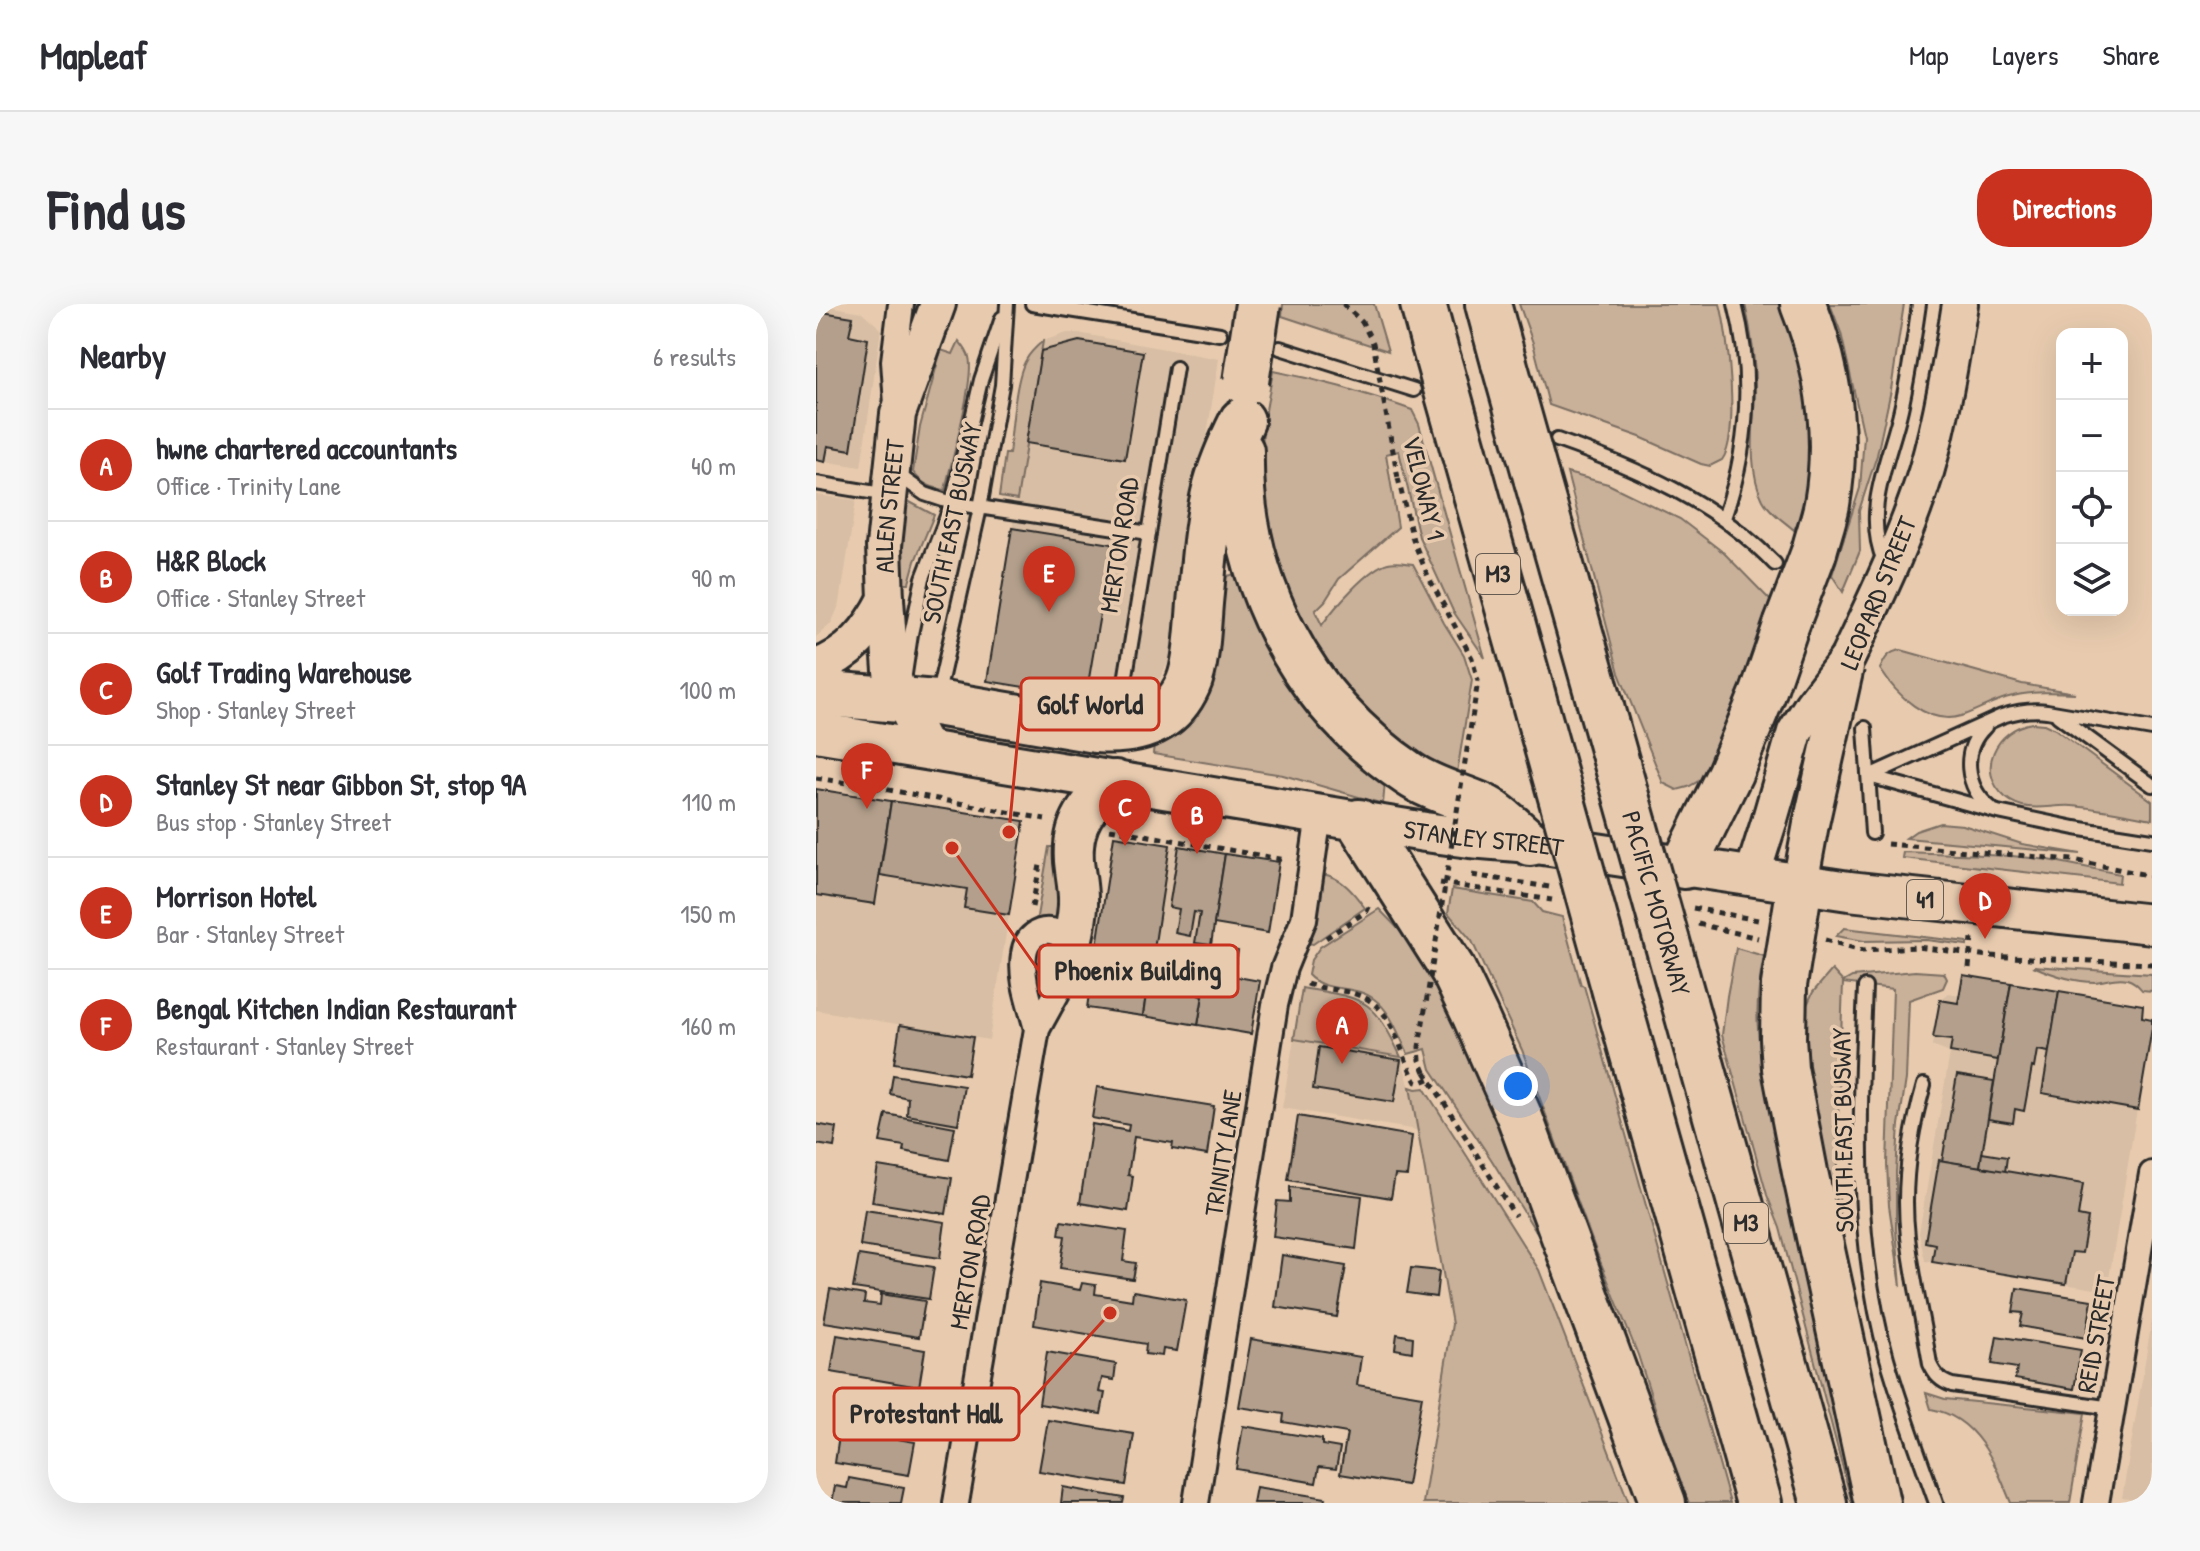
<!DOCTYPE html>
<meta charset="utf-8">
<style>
body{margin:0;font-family:"Patrick Hand",sans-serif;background:#f7f7f7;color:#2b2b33}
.controls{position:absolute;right:24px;top:24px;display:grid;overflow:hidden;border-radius:16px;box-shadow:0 8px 32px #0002}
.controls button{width:72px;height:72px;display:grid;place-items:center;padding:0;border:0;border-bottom:2px solid #e1e1e2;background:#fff;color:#2b2b33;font:40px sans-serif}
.you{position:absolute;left:702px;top:782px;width:28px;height:28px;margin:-20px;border:6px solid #fff;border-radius:50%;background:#1a73e8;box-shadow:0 0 0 12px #1a73e833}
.badge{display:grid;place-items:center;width:52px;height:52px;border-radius:50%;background:#c8321e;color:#fff;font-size:26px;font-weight:700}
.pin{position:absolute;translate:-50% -66px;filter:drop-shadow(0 2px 4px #0008)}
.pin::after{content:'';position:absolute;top:42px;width:28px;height:24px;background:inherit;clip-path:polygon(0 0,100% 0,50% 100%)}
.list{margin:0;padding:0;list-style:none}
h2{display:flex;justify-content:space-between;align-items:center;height:104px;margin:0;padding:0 32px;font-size:34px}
h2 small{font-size:26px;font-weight:400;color:#7c7c81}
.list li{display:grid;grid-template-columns:52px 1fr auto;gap:24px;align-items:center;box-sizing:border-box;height:112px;padding:0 32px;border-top:2px solid #e1e1e2}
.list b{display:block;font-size:30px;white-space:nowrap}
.list p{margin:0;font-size:26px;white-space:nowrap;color:#7c7c81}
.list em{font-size:26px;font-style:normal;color:#7c7c81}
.icon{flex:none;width:44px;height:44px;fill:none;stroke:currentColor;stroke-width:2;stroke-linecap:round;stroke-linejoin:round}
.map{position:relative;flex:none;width:1336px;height:1199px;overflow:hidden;border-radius:32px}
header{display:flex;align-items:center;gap:48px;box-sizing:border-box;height:112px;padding:0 40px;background:#fff;border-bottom:2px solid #e1e1e2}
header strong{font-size:38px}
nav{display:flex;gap:44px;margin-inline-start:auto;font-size:28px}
.intro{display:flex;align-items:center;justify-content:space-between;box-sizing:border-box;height:192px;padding:0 48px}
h1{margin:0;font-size:56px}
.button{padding:20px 36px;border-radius:32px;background:#c8321e;color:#fff;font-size:28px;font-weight:700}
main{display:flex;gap:48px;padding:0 48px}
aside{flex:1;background:#fff;border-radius:32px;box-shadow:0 8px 32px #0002}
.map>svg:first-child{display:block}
.built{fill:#d8bea4}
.green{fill:#c9b099;stroke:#7a6e62;stroke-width:2}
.building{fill:#b39f8b;stroke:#2b2b2b;stroke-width:2}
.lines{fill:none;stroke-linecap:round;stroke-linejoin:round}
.lane-casing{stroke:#2b2b2b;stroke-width:18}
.street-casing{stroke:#2b2b2b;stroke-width:30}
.secondary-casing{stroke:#2b2b2b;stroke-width:40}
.primary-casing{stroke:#2b2b2b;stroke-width:44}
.highway-casing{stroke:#2b2b2b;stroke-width:50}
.path{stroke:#2b2b2b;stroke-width:5;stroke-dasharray:6 6;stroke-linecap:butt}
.lane{stroke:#e8cbaf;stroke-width:12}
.street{stroke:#e8cbaf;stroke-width:24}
.secondary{stroke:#e8cbaf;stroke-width:34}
.primary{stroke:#e8cbaf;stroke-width:38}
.highway{stroke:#e8cbaf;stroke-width:44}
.secondary-bridge-casing{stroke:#2b2b2b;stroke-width:40;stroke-linecap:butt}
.highway-bridge-casing{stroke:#2b2b2b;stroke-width:50;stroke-linecap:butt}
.path-bridge{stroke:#2b2b2b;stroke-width:5;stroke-dasharray:6 6;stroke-linecap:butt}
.secondary-bridge{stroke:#e8cbaf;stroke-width:34}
.highway-bridge{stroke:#e8cbaf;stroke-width:44}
.labels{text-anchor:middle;stroke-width:7;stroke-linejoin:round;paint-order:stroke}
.shield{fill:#e8cbaf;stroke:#645b53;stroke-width:2}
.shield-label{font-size:24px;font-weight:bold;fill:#2b2b2b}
.street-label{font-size:26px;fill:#2b2b2b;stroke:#e8cbaf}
.leader{fill:none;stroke:#c8321e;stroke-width:3}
.callout-dot{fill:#c8321e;stroke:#e8cbaf;stroke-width:3}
.callout{fill:#e8cbaf;stroke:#c8321e;stroke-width:3}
.callout-label{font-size:28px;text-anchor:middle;font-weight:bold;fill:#2b2b2b}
</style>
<header>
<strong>Mapleaf</strong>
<nav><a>Map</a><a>Layers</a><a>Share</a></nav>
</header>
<div class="intro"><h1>Find us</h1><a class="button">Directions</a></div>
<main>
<aside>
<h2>Nearby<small>6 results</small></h2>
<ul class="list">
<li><span class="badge">A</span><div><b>hwne chartered accountants</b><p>Office · Trinity Lane</p></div><em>40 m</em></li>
<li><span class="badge">B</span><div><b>H&amp;R Block</b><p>Office · Stanley Street</p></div><em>90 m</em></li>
<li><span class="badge">C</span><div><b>Golf Trading Warehouse</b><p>Shop · Stanley Street</p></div><em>100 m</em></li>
<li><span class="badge">D</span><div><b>Stanley St near Gibbon St, stop 9A</b><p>Bus stop · Stanley Street</p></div><em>110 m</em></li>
<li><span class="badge">E</span><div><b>Morrison Hotel</b><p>Bar · Stanley Street</p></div><em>150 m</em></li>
<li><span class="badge">F</span><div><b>Bengal Kitchen Indian Restaurant</b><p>Restaurant · Stanley Street</p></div><em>160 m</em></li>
</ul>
</aside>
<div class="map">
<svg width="1336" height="1199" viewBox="0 0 1336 1199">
<rect width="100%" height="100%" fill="#e8cbaf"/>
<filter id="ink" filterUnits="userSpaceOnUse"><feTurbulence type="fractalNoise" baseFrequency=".0125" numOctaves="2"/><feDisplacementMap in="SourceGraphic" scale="16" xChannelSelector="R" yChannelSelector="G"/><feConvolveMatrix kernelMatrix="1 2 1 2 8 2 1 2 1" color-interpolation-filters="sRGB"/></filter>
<g filter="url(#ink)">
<!-- built -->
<g class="built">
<path d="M0,0L46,8L65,25L45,163L0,156Z"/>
<path d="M251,29H262L403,55L356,351L344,374L332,387L317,397L264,392L171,377L227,37Z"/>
<path d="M0,191L40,196L24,299L15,320L0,333Z"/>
<path d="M0,485L208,517L173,736L0,706Z"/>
<path d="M298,532L463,558L452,629L398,621L382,721L271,704Z"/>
<path d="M1147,671L1327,701L1326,713L1336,715L1291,987L1109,957L1103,929L1134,749L1116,742L1124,696L1133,689L1143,691Z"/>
<path d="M478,735L585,753L596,791L601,826L466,804Z"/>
<path d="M1336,1016V1199L1306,1194Z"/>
</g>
<!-- green -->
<g class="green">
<path d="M467,0H558L572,47L466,12Z"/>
<path d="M703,0H904C912,29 924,132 906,156L894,162L885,160L824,133L733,101L717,39Z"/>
<path d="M929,0H967L994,97L995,161L992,187L986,209L978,226C968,217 953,208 947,196C930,164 939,115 939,80C939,52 935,27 929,0Z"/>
<path d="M1014,0H1088L1075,86L1061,151L1043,207L1044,247L1027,288L1016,271L1044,184L1048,132L1025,29Z"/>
<path d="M143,37C147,42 151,46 153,53C159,76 135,159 129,186C115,184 106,180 97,168L104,123L125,46L137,50Z"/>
<path d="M227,37L201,196L183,193L189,150H193C196,126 199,74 210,56C214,48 220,43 227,37Z"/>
<path d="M457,67C505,76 550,89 596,106L603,120L669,354L637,307L603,233L583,147L570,150L582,223L523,275L509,297L499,307L506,321C518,304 552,264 572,259C580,257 589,259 597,260L628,319L648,351L656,376L641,469L606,451L567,421L531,385L493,331L469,280L451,219L445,177L447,123Z"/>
<path d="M751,169L792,180L864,215L908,249L955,297L935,363L893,471L872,483L861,486L847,479L803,369Z"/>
<path d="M90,196L118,211L99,257L93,279H81Z"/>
<path d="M425,269L569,478L567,500L467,471L337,450L338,440L354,434L373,418L386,401L395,379L400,274Z"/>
<path d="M1085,346L1206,380L1259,389C1238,388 1217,387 1197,392C1178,396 1163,406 1145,412C1111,422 1080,390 1064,365C1069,354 1072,348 1085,346Z"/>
<path d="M1216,419L1228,420L1239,425L1336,497V515C1309,510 1282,504 1256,502C1241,501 1226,505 1212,503C1204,502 1195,498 1189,493C1159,466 1180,425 1216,419Z"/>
<path d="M1124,519L1147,521L1206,540L1265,550L1090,534L1100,527Z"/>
<path d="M233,543H237V558L244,583L242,617L220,618Z"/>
<path d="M1087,548L1196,552L1233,556L1304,570L1303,579L1086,554Z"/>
<path d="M506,570C526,573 538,589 549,604L497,640L491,639L501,609V596Z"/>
<path d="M636,585L717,598L726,608L746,613L765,681L768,682L914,1199H873L863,1178L822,1051L780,947L706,746L656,637L632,609Z"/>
<path d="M563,605L596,639L631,690L735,952L675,855L615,765L610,745L592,750C583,732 575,707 558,695C539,680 508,689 492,671L495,656L504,643Z"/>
<path d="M1028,624L1151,638V641L1110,636L1048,637L1020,632Z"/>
<path d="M920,644L948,652C943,677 940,702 942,726C946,782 966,836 971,892L1043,1199H1036L964,924L951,891L906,731L911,692Z"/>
<path d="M1217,662L1336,670V687L1326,686C1322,681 1318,677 1311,675C1301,672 1290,677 1279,678C1257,678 1237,671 1217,662Z"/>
<path d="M1016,666L1027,678L1036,673L1099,667L1128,669L1131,675L1127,684L1093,696L1090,775L1083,821L1080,868V925L1085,982L1073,902L1071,860L1077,685L1027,679L1021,843L1024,910L1017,911L989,756V715L991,701L997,688Z"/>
<path d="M486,684C550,695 556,692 585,753L478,735Z"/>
<path d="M594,783L600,785L608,784L723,966L813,1199H607L636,1020Z"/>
<path d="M1110,1089L1129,1095L1269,1109L1254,1199H1195C1179,1159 1161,1113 1115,1105Z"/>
</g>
<!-- building -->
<g class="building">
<path d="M0,7L37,13L33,31L52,35L35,146L12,142L9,158L0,156Z"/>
<path d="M263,37L327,48L309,155L210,139L225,47Z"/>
<path d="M196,224L296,240L271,386L264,392L171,377Z"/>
<path d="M0,485L75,497L59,600L0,591Z"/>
<path d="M75,497L208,517L193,611L148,604L151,585L64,571Z"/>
<path d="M298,532L354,541L337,652L281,642Z"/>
<path d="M363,542L409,550L395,641L379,639L384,609L378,608L374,632L359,629L363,605L353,603Z"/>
<path d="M409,550L463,558L452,629L398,620Z"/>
<path d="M395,642L422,647L420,659L412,658L410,671L444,677L435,730L382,721Z"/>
<path d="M1147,671L1195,679L1182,756L1134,748L1136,736L1117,734L1124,696L1142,699Z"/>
<path d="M275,675L331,683L327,712L271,704Z"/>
<path d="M1195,679L1243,687L1233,748L1221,746L1218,764L1216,763L1208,807L1199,805L1197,819L1172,815Z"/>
<path d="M331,683L387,691L382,721L327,712Z"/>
<path d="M1243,687L1327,701L1326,713L1336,715V724L1322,806L1226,789Z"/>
<path d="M84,721L157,733L151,771L78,759Z"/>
<path d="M503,743L585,756L578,798L497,785Z"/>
<path d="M77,771L148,782L142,820L91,811L92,794L74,790Z"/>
<path d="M1141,771L1178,777L1164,863L1126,857Z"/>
<path d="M281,783L398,802L391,851L356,845L357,839L318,833L312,871L317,872L312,907L264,899L276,820L312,827L313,821L276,814Z"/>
<path d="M70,810L139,823L133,856L87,847L88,842L64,838Z"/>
<path d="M482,812L596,832L591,872L579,871L575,894L472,876Z"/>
<path d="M0,820L21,824L18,843L0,840Z"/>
<path d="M1166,849L1191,853L1189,868L1164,863Z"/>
<path d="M1123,856L1267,880L1262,912L1272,914L1266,949L1256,948L1250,980L1116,958L1119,940L1109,938Z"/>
<path d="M62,862L136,874L130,910L56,898Z"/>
<path d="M474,883L546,892L540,945L457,933L461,897L474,898Z"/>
<path d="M49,906L129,918L124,954L44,942Z"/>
<path d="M245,917L311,927L307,957L320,959L317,975L244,964L249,932L243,931Z"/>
<path d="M43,951L118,963L113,995L37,984Z"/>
<path d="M466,951L530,962L521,1013L459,1003Z"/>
<path d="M595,964L623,967L620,993L591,989Z"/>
<path d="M224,979L264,986L266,979L280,981L279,990L316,996L317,987L370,996L361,1047L347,1045L346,1052L329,1050L330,1040L218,1021Z"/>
<path d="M1201,984L1276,996L1270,1034L1204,1022L1207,1009L1197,1008Z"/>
<path d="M14,985L49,991L48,999L64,1001L65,990L109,997L103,1033L8,1018Z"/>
<path d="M581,1030L597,1033L596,1048L579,1045Z"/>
<path d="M21,1031L109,1046L103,1083L15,1068Z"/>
<path d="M1181,1032L1265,1046L1258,1085L1199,1075L1201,1064L1176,1060Z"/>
<path d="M435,1035L545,1053L541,1081L606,1092L591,1181L524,1170L531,1129L467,1118L468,1110L423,1103Z"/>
<path d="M231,1048L300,1060L298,1076L286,1074L283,1088L289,1089L285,1110L223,1100Z"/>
<path d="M232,1116L318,1130L310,1181L223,1167Z"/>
<path d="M427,1122L506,1135V1141L524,1144L520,1165L503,1163L500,1179L420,1165Z"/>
<path d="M24,1125L99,1138L93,1171L19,1159Z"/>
<path d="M33,1174L88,1184L85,1199H16L19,1182L31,1184Z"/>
<path d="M247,1183L308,1194L307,1199H245Z"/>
<path d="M440,1183L510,1194L509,1199H437Z"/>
</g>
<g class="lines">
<defs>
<g id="lane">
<path d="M216,0L404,30"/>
<path d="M464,44L598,86"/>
<path d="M741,136C821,164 900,198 959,260"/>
<path d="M81,170L109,190L136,199L333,229"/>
<path d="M0,179L72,191"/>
<path d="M908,214C932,145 938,72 919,0"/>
<path d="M1068,257C1046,205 1074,155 1085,105C1093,70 1098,35 1103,0"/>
<path d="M89,370L95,330L107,274L136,199L165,76L186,14"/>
<path d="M121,394L164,204L186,81L191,0"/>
<path d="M1242,412L1336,481"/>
<path d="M302,420L360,64"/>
<path d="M1169,423C1145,446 1149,484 1175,504"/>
<path d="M1049,424L1056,529"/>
<path d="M1053,472L1186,412C1202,407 1215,405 1231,407L1336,425"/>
<path d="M1053,472L1182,508L1259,524L1336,536"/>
<path d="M1049,683C1044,807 1037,934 1071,1054C1085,1103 1103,1151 1120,1199"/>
<path d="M1108,781C1094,830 1086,882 1092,933C1097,975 1107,1018 1114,1060C1119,1071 1124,1077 1136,1081L1296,1104"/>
</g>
<g id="street">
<path d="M81,100L78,57L85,0"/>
<path d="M140,1199L221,725L254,665C263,619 212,615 208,650C204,675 215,701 221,725"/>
<path d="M380,1199L459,701L468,664L488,615L503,511"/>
<path d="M1280,1199L1336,870"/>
</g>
<g id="secondary">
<path d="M1031,355C1060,294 1090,233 1110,168C1126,113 1135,57 1144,0"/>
<path d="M0,363C34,351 54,326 70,295"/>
<path id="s1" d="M111,446L85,394L75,367L70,295L68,242L82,110L122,0"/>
<path d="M936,572L954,515"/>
<path d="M984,580L995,520"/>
</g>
<g id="primary">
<path id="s2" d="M0,428L609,528L654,534L714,539L1033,587L1336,620"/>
<path d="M255,644C258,628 263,611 262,594C262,582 259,569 258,557C255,518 272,501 299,476"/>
</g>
<g id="highway">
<path d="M607,0L618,41"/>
<path d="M672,0L688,59"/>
<path d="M987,0C1013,65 1023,131 1011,200C1008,216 1002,232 998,248"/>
<path d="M425,147C422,276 486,398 593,470C615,485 641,491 666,502C681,508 700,528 714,539"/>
<path d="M649,151L716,389"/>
<path d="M720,173L785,403"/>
<path d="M0,389L120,399L280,426C319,429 354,420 372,380C382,358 382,315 385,289C388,255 391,218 399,185C405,161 415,139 426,117"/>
<path d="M543,518L637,666L659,712L704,814L847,1199"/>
<path d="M868,562L914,469L947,389L970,322"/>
<path d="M984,580L968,681L967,734L969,764L989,868L1061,1199"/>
<path d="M799,687L943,1199"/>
<path d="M868,698L1008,1199"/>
</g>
</defs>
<!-- lane casing -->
<use href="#lane" class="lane-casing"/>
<!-- street casing -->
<use href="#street" class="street-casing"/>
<!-- secondary casing -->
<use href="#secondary" class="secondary-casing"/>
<!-- primary casing -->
<use href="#primary" class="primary-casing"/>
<!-- highway casing -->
<use href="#highway" class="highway-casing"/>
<!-- path -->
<g class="path">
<path d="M582,174L597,236L612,272L656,354L662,377"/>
<path d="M0,474L57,483L229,515"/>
<path d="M294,525L470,556"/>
<path d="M1071,540L1257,556L1336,572"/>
<path d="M656,571L733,583"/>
<path d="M624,579L736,596"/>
<path d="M216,603L224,561"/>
<path d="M877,604L942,616"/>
<path d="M882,620L942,634"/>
<path d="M510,634L551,607L553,603"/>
<path d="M1009,636L1046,646L1102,643L1173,652L1336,660"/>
<path d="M1153,664L1156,634"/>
<path d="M491,680C508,686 530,685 547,693C579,707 584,750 600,778L603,779L613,775"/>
<path d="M609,768L699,912"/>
</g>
<!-- lane -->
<use href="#lane" class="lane"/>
<!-- street -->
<use href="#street" class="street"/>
<!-- secondary -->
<use href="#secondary" class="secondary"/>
<!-- primary -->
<use href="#primary" class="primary"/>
<!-- highway -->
<use href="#highway" class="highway"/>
<defs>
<g id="secondary-bridge">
<path d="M954,515L979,428L996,401L1031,355"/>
<path d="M995,520L1030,363"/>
</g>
<g id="highway-bridge">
<path d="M618,41L649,151"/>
<path d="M688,59L720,173"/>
<path d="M430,78L442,0"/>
<path d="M970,322L998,248"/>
<path d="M716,389L799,687"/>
<path id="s3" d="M785,403L868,698"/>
</g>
</defs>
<!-- secondary-bridge casing -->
<use href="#secondary-bridge" class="secondary-bridge-casing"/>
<!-- highway-bridge casing -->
<use href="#highway-bridge" class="highway-bridge-casing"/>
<!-- path-bridge -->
<g class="path-bridge">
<path d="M527,0L546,18L557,39L582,174"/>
<path d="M609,768L604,756L603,743L662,377"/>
</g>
<!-- secondary-bridge -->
<use href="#secondary-bridge" class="secondary-bridge"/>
<!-- highway-bridge -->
<use href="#highway-bridge" class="highway-bridge"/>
</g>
</g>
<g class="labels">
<!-- shield labels -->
<g class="shield">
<rect x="660" y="250" width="44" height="40" rx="6"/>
<rect x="1091" y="576" width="36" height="40" rx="6"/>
<rect x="908" y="899" width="44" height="40" rx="6"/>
</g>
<g class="shield-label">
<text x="682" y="278">M3</text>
<text x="1109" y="604">41</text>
<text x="930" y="927">M3</text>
</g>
<!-- street labels -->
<g class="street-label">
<text transform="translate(608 184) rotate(76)" y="9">VELOWAY 1</text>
<text dy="9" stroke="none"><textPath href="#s1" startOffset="252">ALLEN STREET</textPath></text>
<text transform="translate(136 219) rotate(-78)" y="9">SOUTH EAST BUSWAY</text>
<text transform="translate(303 241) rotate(-81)" y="9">MERTON ROAD</text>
<text transform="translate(1062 289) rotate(-68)" y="9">LEOPARD STREET</text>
<text dy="9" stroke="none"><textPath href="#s2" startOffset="676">STANLEY STREET</textPath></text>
<text dy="9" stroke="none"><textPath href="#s3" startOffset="204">PACIFIC MOTORWAY</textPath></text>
<text transform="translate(1027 826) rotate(-91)" y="9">SOUTH EAST BUSWAY</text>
<text transform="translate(407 849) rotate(-81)" y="9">TRINITY LANE</text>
<text transform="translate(154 958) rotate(-80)" y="9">MERTON ROAD</text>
<text transform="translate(1280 1030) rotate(-80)" y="9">REID STREET</text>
</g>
</g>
<!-- callouts -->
<path class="leader" d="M193 528L205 400M136 544L223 667M294 1009L203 1110"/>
<g class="callout-dot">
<circle cx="193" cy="528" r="8"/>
<circle cx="136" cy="544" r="8"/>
<circle cx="294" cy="1009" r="8"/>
</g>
<g class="callout">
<rect x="205" y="374" width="138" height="52" rx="8"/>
<rect x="223" y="641" width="199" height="52" rx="8"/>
<rect x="18" y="1084" width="185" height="52" rx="8"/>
</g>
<g class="callout-label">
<text x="274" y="410">Golf World</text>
<text x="322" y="676">Phoenix Building</text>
<text x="110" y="1119">Protestant Hall</text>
</g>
</svg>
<div class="controls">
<button>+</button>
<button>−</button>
<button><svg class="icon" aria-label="locate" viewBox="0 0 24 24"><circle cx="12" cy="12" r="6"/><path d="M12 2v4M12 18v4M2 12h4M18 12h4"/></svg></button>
<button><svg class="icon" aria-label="layers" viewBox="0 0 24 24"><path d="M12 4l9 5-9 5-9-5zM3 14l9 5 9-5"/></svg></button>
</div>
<div class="you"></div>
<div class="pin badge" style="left:526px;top:760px">A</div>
<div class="pin badge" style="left:381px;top:550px">B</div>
<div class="pin badge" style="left:309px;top:542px">C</div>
<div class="pin badge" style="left:1169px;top:635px">D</div>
<div class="pin badge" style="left:233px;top:308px">E</div>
<div class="pin badge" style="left:51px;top:505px">F</div>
</div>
</main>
